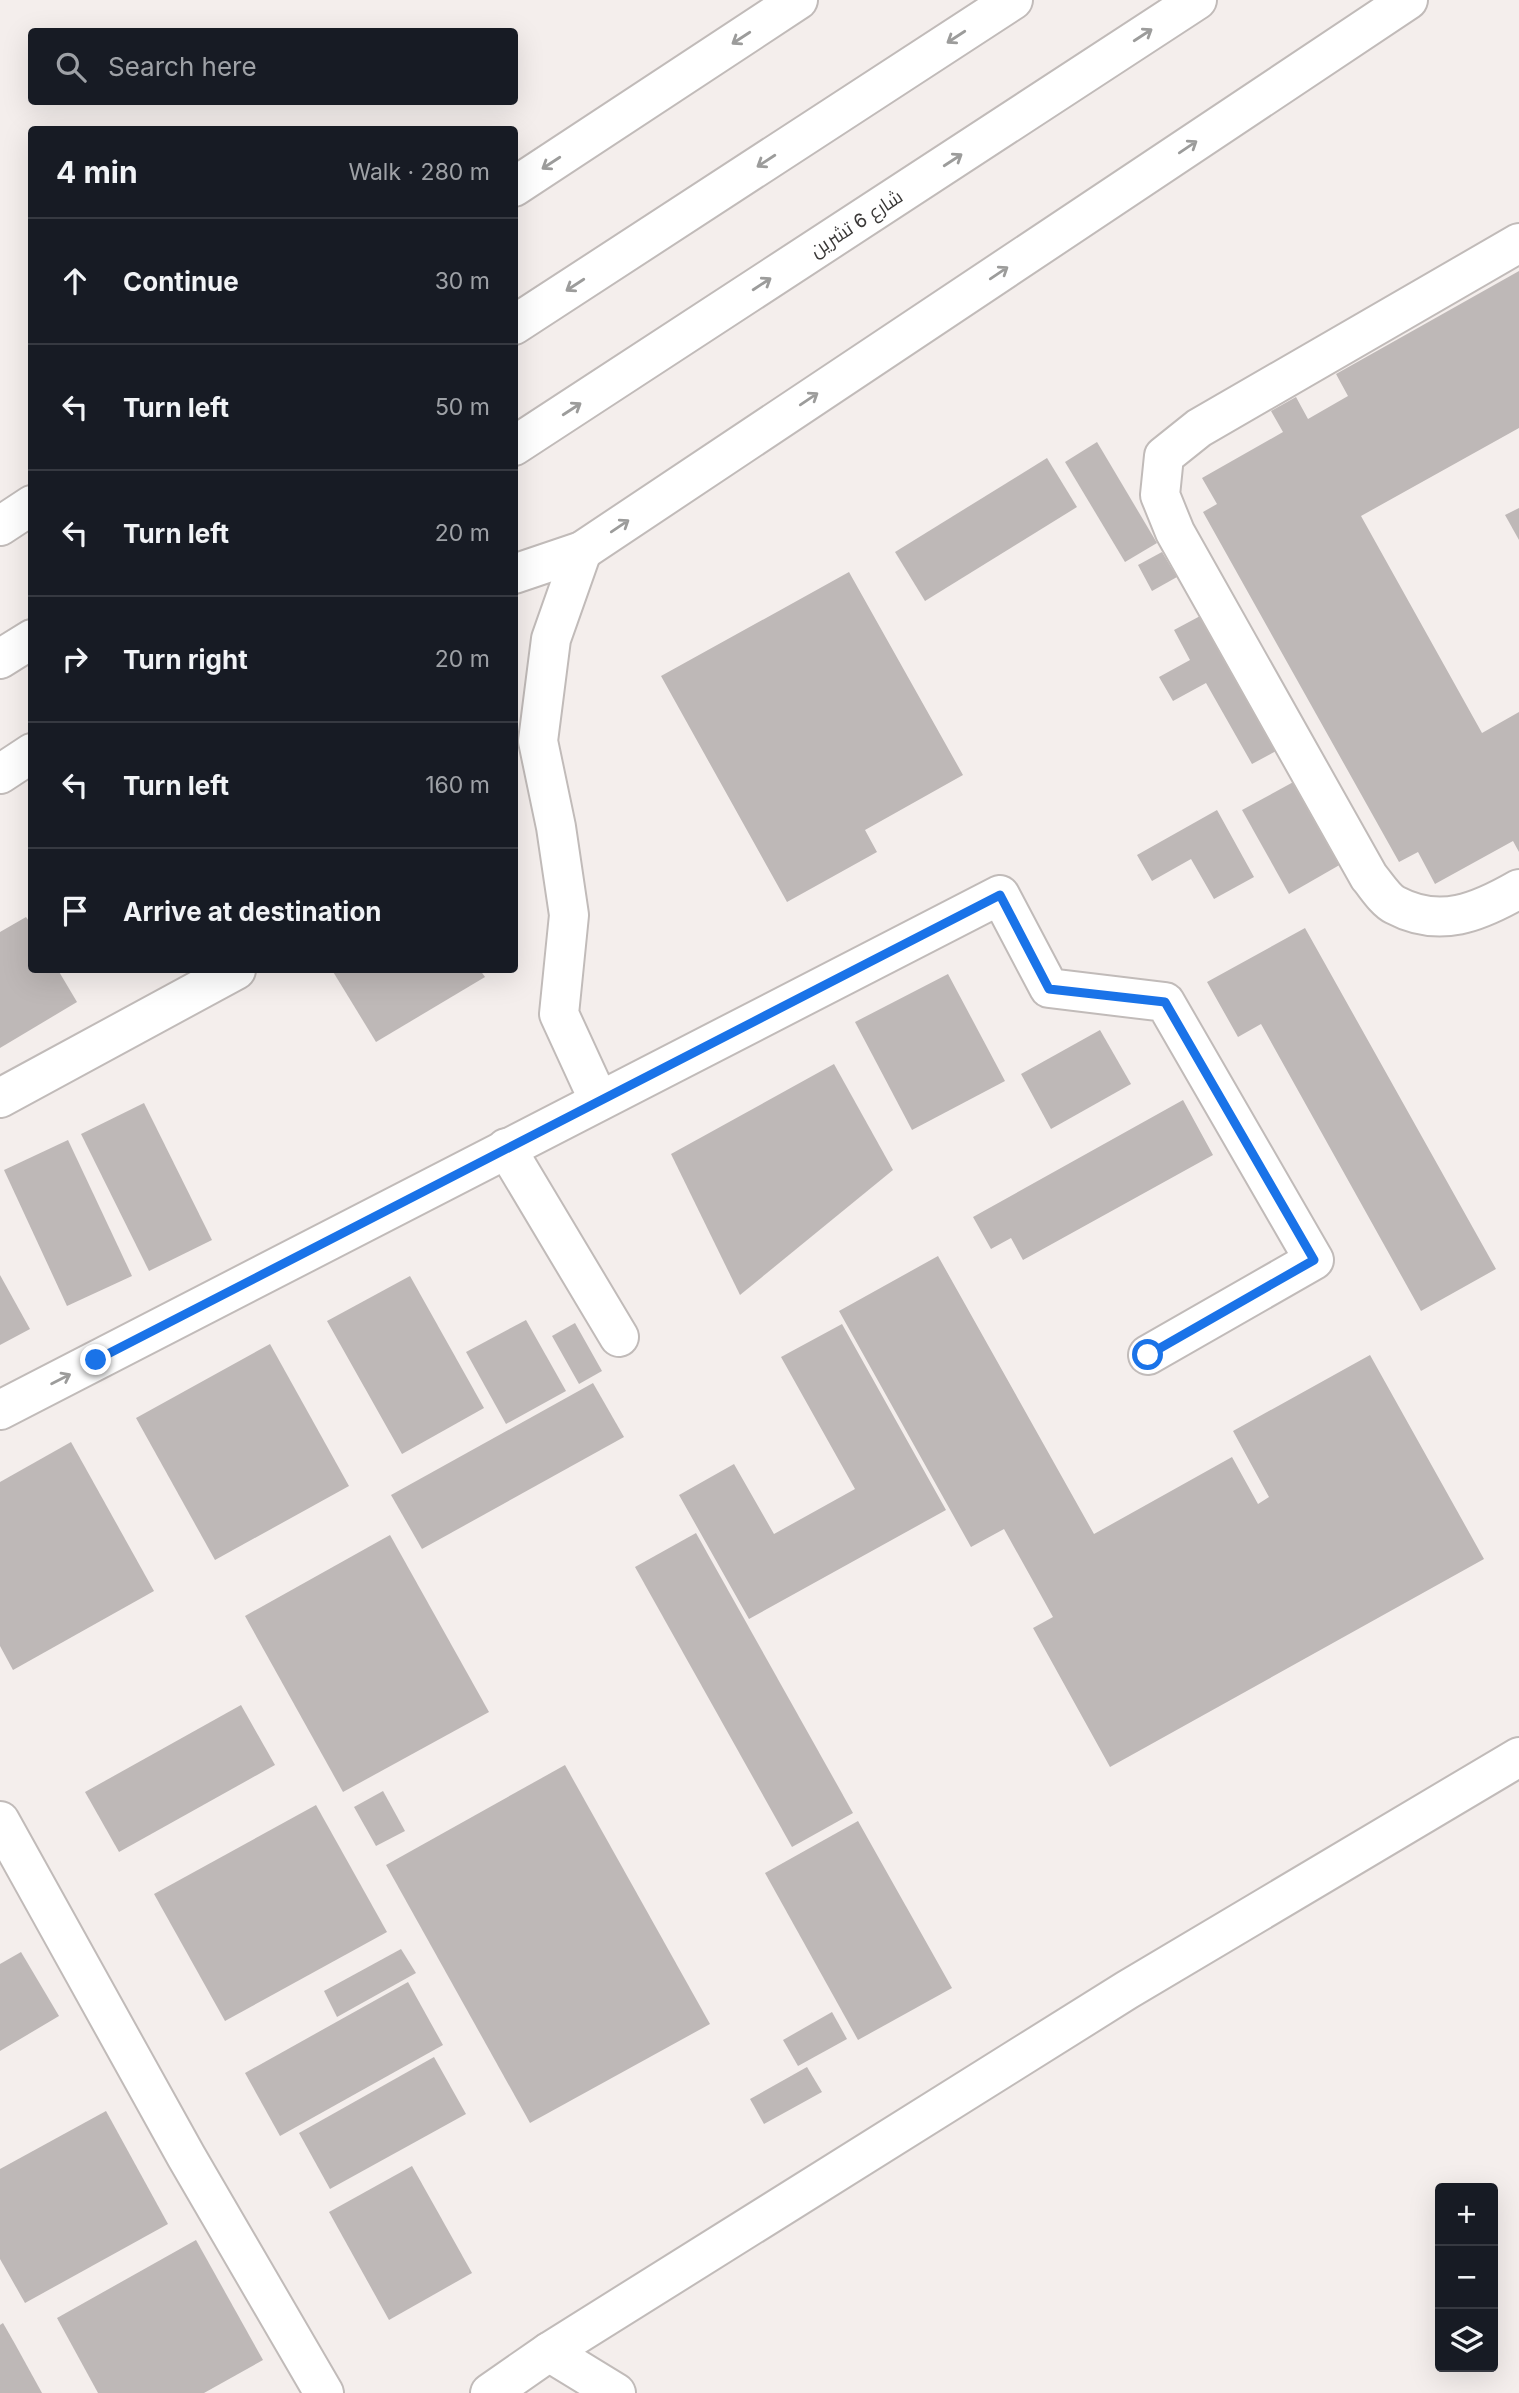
<!DOCTYPE html>
<meta charset="utf-8">
<style>
body{margin:0;font-family:Inter,Cairo,sans-serif;background:#242831;color:#f1f3f6}
.controls{position:absolute;right:21px;bottom:21px;display:grid;overflow:hidden;border-radius:7px;box-shadow:0 7px 28px #0002}
.controls button{width:63px;height:63px;display:grid;place-items:center;padding:0;border:0;border-bottom:2px solid #363941;background:#171b24;color:#f1f3f6;font:35px sans-serif}
.stop{position:absolute;width:21px;height:21px;margin:-16px;border:5px solid #1a73e8;border-radius:50%;background:#fff}
.stop.end{background:#1a73e8;border-color:#fff;box-shadow:0 2px 7px #0008}
.list{margin:0;padding:0;list-style:none}
h2{display:flex;justify-content:space-between;align-items:center;height:91px;margin:0;padding:0 28px;font-size:30px}
h2 small{font-size:23px;font-weight:400;color:#9ea1a6}
.list li{display:grid;grid-template-columns:46px 1fr auto;gap:21px;align-items:center;box-sizing:border-box;height:126px;padding:0 28px;border-top:2px solid #363941}
.list b{display:block;font-size:26px;white-space:nowrap}
.list em{font-size:23px;font-style:normal;color:#9ea1a6}
.icon{flex:none;width:38px;height:38px;fill:none;stroke:currentColor;stroke-width:2;stroke-linecap:round;stroke-linejoin:round}
.map{position:relative;flex:none;width:1519px;height:2393px;overflow:hidden}
.search{position:absolute;background:#171b24;box-shadow:0 7px 28px #0002;left:28px;top:28px;width:490px;height:77px;display:flex;align-items:center;gap:18px;box-sizing:border-box;padding:0 24px;border-radius:7px;color:#9ea1a6;font-size:26px}
.panel{position:absolute;background:#171b24;box-shadow:0 7px 28px #0002;left:28px;top:126px;width:490px;height:847px;border-radius:7px}
.map>svg:first-child{display:block}
.building{fill:#beb8b7}
.lines{fill:none;stroke-linecap:round;stroke-linejoin:round}
.minor-casing{stroke:#c1bbb9;stroke-width:42}
.major-casing{stroke:#c1bbb9;stroke-width:42}
.highway-casing{stroke:#c1bbb9;stroke-width:42}
.minor{stroke:#fff;stroke-width:38}
.major{stroke:#fff;stroke-width:38}
.highway{stroke:#fff;stroke-width:38}
.oneway{stroke:#9c9c9b}
.route{stroke:#1a73e8;stroke-width:9}
.labels{text-anchor:middle;stroke-width:5;stroke-linejoin:round;paint-order:stroke}
.street-label{font-size:19px;fill:#3a3837;stroke:#fff}
</style>
<div class="map">
<svg width="1519" height="2393" viewBox="0 0 1519 2393">
<rect width="100%" height="100%" fill="#f4eeec"/>
<!-- building -->
<g class="building">
<path d="M1519,271V428L1361,516L1482,733L1519,712V852L1513,841L1435,884L1418,852L1399,862L1203,512L1217,504L1202,478L1283,432L1271,411L1296,397L1308,419L1348,396L1336,374Z"/>
<path d="M1097,442L1157,543L1125,562L1065,462Z"/>
<path d="M1047,458L1077,507L925,601L895,552Z"/>
<path d="M1519,508V540L1505,515Z"/>
<path d="M1162,552L1177,577L1152,591L1138,565Z"/>
<path d="M849,572L963,775L865,830L877,852L787,902L661,676Z"/>
<path d="M1202,615L1278,750L1252,764L1206,683L1173,701L1159,677L1190,660L1174,630Z"/>
<path d="M1297,780L1343,863L1289,894L1242,810Z"/>
<path d="M1217,810L1254,877L1214,899L1191,859L1152,881L1137,855Z"/>
<path d="M26,917L32,925V970H58L77,1002L0,1048V932Z"/>
<path d="M1305,928L1496,1269L1421,1311L1261,1024L1238,1037L1207,982Z"/>
<path d="M332,970H480L485,977L376,1042Z"/>
<path d="M948,974L1005,1081L912,1130L855,1022Z"/>
<path d="M1100,1030L1131,1084L1051,1129L1021,1074Z"/>
<path d="M834,1064L893,1170L740,1295L671,1154Z"/>
<path d="M1183,1100L1213,1155L1023,1260L1011,1238L991,1249L973,1217Z"/>
<path d="M144,1103L212,1240L149,1271L81,1134Z"/>
<path d="M68,1140L132,1276L67,1306L4,1170Z"/>
<path d="M938,1256L1094,1534L1232,1457L1258,1504L1269,1497L1233,1431L1370,1355L1484,1559L1110,1767L1033,1628L1053,1617L1004,1529L971,1547L839,1311Z"/>
<path d="M0,1275L30,1329L0,1345Z"/>
<path d="M410,1276L484,1408L402,1454L327,1321Z"/>
<path d="M526,1320L566,1391L506,1424L466,1352Z"/>
<path d="M575,1323L602,1371L579,1384L552,1336Z"/>
<path d="M842,1324L946,1510L749,1619L679,1495L734,1464L774,1534L855,1489L781,1357Z"/>
<path d="M270,1344L349,1486L215,1560L136,1418Z"/>
<path d="M593,1383L624,1437L422,1549L391,1495Z"/>
<path d="M71,1442L154,1591L13,1670L0,1646V1482Z"/>
<path d="M696,1533L853,1813L792,1847L635,1567Z"/>
<path d="M390,1535L489,1712L343,1792L245,1616Z"/>
<path d="M241,1705L275,1765L119,1852L85,1792Z"/>
<path d="M565,1765L710,2024L530,2123L386,1865Z"/>
<path d="M383,1791L405,1831L376,1846L354,1807Z"/>
<path d="M316,1805L387,1932L225,2021L154,1894Z"/>
<path d="M858,1821L952,1988L858,2040L765,1873Z"/>
<path d="M401,1949L416,1973L337,2017L324,1991Z"/>
<path d="M21,1952L59,2016L0,2051V1964Z"/>
<path d="M408,1982L443,2045L280,2136L245,2073Z"/>
<path d="M832,2012L847,2039L798,2066L783,2040Z"/>
<path d="M434,2057L466,2114L330,2189L299,2133Z"/>
<path d="M807,2067L822,2092L764,2124L750,2099Z"/>
<path d="M106,2111L168,2224L25,2303L0,2259V2169Z"/>
<path d="M412,2166L472,2273L389,2320L329,2212Z"/>
<path d="M196,2240L263,2360L204,2393H98L57,2318Z"/>
<path d="M3,2323L15,2344L42,2393H0V2325Z"/>
</g>
<g class="lines">
<defs>
<g id="minor">
<path d="M514,187L798,0"/>
<path d="M1519,243L1199,428L1164,456L1160,495L1175,532L1369,877C1376,885 1385,900 1395,905C1440,929 1479,912 1519,889"/>
<path d="M0,526L32,505"/>
<path d="M582,551L551,639L538,741L556,827L569,915L559,1014L599,1101"/>
<path d="M514,574L582,551L1408,0"/>
<path d="M0,1098L236,970"/>
<path d="M506,1148L619,1337"/>
<path d="M0,1410L1000,895L1049,988L1165,1002L1314,1260L1148,1355"/>
<path d="M0,1821L186,2156L324,2393"/>
<path d="M549,2352L616,2393"/>
</g>
<path id="major" d="M490,2393L549,2352L1127,1990L1519,1757"/>
<g id="highway">
<path d="M514,325L1013,0"/>
<path d="M514,446L1197,0"/>
<path d="M0,659L32,639"/>
<path d="M0,774L32,753"/>
</g>
</defs>
<!-- minor casing -->
<use href="#minor" class="minor-casing"/>
<!-- major casing -->
<use href="#major" class="major-casing"/>
<!-- highway casing -->
<use href="#highway" class="highway-casing"/>
<!-- minor -->
<use href="#minor" class="minor"/>
<!-- major -->
<use href="#major" class="major"/>
<!-- highway -->
<use href="#highway" class="highway"/>
</g>
<!-- one-way arrows -->
<defs><path id="oneway-shaft" d="M-6 0H5M1.5-3L5.5 0L1.5 3" fill="none" stroke-width="1.6" stroke-linecap="round" stroke-linejoin="round" transform="scale(1.75)"/></defs>
<g class="oneway">
<use href="#oneway-shaft" transform="translate(1143 35) rotate(-33)"/>
<use href="#oneway-shaft" transform="translate(956 37) rotate(147)"/>
<use href="#oneway-shaft" transform="translate(741 38) rotate(147)"/>
<use href="#oneway-shaft" transform="translate(1188 147) rotate(-34)"/>
<use href="#oneway-shaft" transform="translate(953 160) rotate(-33)"/>
<use href="#oneway-shaft" transform="translate(766 161) rotate(147)"/>
<use href="#oneway-shaft" transform="translate(551 163) rotate(147)"/>
<use href="#oneway-shaft" transform="translate(999 273) rotate(-34)"/>
<use href="#oneway-shaft" transform="translate(762 284) rotate(-33)"/>
<use href="#oneway-shaft" transform="translate(575 285) rotate(147)"/>
<use href="#oneway-shaft" transform="translate(809 399) rotate(-34)"/>
<use href="#oneway-shaft" transform="translate(572 409) rotate(-33)"/>
<use href="#oneway-shaft" transform="translate(620 526) rotate(-34)"/>
<use href="#oneway-shaft" transform="translate(61 1379) rotate(-27)"/>
</g>
<g class="lines">
<!-- route -->
<path class="route" d="M96,1360L1000,895L1049,989L1165,1002L1314,1260L1148,1355"/>
</g>
<g class="labels">
<!-- street labels -->
<g class="street-label">
<text transform="translate(856 223) rotate(-33)" y="7">شارع 6 تشرين</text>
</g>
</g>
</svg>
<div class="controls">
<button>+</button>
<button>−</button>
<button><svg class="icon" aria-label="layers" viewBox="0 0 24 24"><path d="M12 4l9 5-9 5-9-5zM3 14l9 5 9-5"/></svg></button>
</div>
<div class="stop" style="left:1148px;top:1355px"></div>
<div class="stop end" style="left:96px;top:1360px"></div>
<div class="search"><svg class="icon" aria-label="search" viewBox="0 0 24 24"><circle cx="10" cy="10" r="6"/><path d="M15 15l6 6"/></svg>Search here</div>
<section class="panel">
<h2>4 min<small>Walk · 280 m</small></h2>
<ul class="list">
<li><svg class="icon" aria-label="ahead" viewBox="0 0 24 24"><path d="M12 20V5M6 11l6-6 6 6"/></svg><div><b>Continue</b></div><em>30 m</em></li>
<li><svg class="icon" aria-label="left" viewBox="0 0 24 24"><path d="M17 20v-9H6M10 6l-5 5 5 5"/></svg><div><b>Turn left</b></div><em>50 m</em></li>
<li><svg class="icon" aria-label="left" viewBox="0 0 24 24"><path d="M17 20v-9H6M10 6l-5 5 5 5"/></svg><div><b>Turn left</b></div><em>20 m</em></li>
<li><svg class="icon" aria-label="right" viewBox="0 0 24 24"><path d="M7 20v-9h11M14 6l5 5-5 5"/></svg><div><b>Turn right</b></div><em>20 m</em></li>
<li><svg class="icon" aria-label="left" viewBox="0 0 24 24"><path d="M17 20v-9H6M10 6l-5 5 5 5"/></svg><div><b>Turn left</b></div><em>160 m</em></li>
<li><svg class="icon" aria-label="arrive" viewBox="0 0 24 24"><path d="M6 21V4h12l-3 4 3 4H6"/></svg><div><b>Arrive at destination</b></div></li>
</ul>
</section>
</div>
